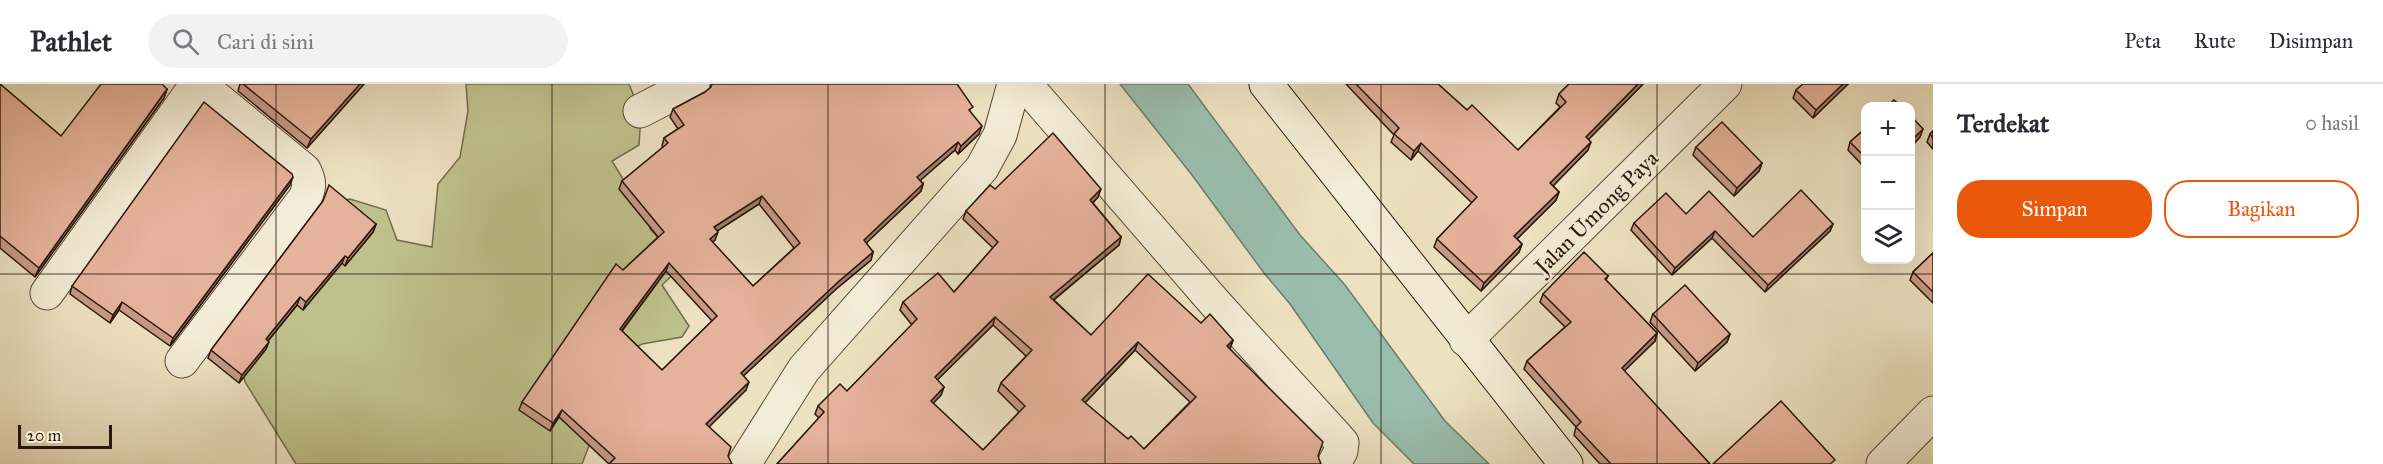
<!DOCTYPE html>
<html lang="id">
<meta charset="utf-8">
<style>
body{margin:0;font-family:"IM FELL Great Primer",serif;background:#f2f2f3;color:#2b2b33}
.controls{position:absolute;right:18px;top:18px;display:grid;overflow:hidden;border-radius:12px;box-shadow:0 6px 24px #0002}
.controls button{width:54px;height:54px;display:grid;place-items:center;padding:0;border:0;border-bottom:2px solid #e1e1e2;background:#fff;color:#2b2b33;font:30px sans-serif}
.scale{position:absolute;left:18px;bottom:15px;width:94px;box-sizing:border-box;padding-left:6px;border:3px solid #2a180b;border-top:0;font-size:16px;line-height:21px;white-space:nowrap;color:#2a180b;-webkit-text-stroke:4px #f3ecd6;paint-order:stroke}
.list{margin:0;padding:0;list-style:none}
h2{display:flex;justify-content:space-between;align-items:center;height:78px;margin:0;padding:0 24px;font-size:26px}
h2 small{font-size:20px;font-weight:400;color:#7c7c81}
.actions{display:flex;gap:12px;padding:18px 24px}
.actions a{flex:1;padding:14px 0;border:2px solid #ea580c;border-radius:24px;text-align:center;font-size:21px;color:#ea580c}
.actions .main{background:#ea580c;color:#fff}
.icon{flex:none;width:33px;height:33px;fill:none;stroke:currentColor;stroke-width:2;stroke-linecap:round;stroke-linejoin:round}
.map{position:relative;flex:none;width:1933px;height:380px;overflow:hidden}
header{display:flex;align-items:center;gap:36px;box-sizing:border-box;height:84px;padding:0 30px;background:#fff;border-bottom:2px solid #e1e1e2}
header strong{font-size:28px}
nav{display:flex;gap:33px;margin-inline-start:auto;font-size:21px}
.search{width:420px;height:54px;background:#f2f2f3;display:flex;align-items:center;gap:15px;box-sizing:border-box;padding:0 21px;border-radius:33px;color:#7c7c81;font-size:22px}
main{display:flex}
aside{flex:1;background:#fff}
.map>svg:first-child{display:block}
.green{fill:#bfc18d;stroke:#746c4c;stroke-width:1.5}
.water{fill:#9abead;stroke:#6d7c6c;stroke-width:1.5}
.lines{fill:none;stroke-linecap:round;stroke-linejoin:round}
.street-casing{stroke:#5a4a38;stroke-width:35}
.secondary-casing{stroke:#2a180b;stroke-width:35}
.street{stroke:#f3ecd6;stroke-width:33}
.secondary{stroke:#f3ecd6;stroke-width:33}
.wall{fill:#c59985;stroke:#2a180b;stroke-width:1.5;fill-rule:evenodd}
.shaded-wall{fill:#a07d6c;stroke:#2a180b;stroke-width:1.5}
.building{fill:#e5b29b;stroke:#2a180b;stroke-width:1.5;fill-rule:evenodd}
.grid{fill:none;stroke:#2a180b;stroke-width:1.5;stroke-opacity:0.55}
.labels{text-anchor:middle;stroke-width:5;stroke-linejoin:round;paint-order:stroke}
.street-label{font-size:22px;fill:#2a180b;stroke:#f3ecd6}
</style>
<header>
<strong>Pathlet</strong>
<div class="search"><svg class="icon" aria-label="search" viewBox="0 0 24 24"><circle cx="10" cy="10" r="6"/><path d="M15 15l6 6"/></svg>Cari di sini</div>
<nav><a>Peta</a><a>Rute</a><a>Disimpan</a></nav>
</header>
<main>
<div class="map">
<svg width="1933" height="380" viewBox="0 0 1933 380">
<rect width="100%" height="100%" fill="#ece1c0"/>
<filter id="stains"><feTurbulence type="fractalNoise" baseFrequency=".00333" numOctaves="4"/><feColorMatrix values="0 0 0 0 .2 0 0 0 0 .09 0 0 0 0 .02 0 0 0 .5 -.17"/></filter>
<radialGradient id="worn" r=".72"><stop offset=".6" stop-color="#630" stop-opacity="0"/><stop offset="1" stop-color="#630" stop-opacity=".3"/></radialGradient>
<!-- green -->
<path class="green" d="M466,0H629L641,30L639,61L612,77L626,100L657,120L650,145L677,174L678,186L662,201L689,242L682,253L642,260L607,277L592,354L582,380H296L245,298L236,257L318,120L350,115L386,126L397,156L432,163L438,100L460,73L468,27Z"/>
<!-- water -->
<path class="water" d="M1120,0H1188L1300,151L1345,201L1445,337L1489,380H1414L1373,339L1290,220L1264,189L1192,91Z"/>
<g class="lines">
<defs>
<g id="street">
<path d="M1025,0L1215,219L1336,352L1342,359L1341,367L1334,380"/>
<path d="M640,27L693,0"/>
<path d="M47,209L197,0"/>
<path d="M1466,256L1725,0"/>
<path d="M182,277L305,114C310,103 310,97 304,86L199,0"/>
<path d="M744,380L804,285L982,84L1000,51L1014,0"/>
<path d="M1883,380L1933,329"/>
</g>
<path id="secondary" d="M1266,0L1566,380"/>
</defs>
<!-- street casing -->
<use href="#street" class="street-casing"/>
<!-- secondary casing -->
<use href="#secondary" class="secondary-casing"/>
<!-- street -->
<use href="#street" class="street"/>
<!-- secondary -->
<use href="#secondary" class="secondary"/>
</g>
<!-- wall -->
<g class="wall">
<path d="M0,0L61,52L167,5L164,14L35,193L0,164Z"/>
<path d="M240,0H364L307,64L238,7Z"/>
<path d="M711,0H957L971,29L979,50L958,70L955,66L920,96L923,100L921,107L866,159L873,168L871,176L835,206L743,292L746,306L609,380L559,333L550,347L519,326L522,318L623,186L658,153L619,105L622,97L663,63L662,62L664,54L678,45L670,33L673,25L705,8L711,3ZM759,120L794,164L753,202L712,158L715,156L717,147ZM666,187L712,237L662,286L622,247Z"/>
<path d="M1346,0H1438L1467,26L1518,66L1560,23L1556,19L1559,10L1569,0H1643L1589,55L1588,66L1553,102L1559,108L1556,116L1517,155L1522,160L1519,168L1481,207L1434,163L1437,155L1472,119L1418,67L1411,76L1391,58L1394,51Z"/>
<path d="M1803,0H1848L1813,34L1793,14L1796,6Z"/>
<path d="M1866,44V85L1848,66L1850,58Z"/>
<path d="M1933,47V65L1927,58L1930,50Z"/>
<path d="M1696,63L1762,79L1759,87L1734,112L1693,71Z"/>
<path d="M290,101L170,262L119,226L110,239L70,210L72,202Z"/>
<path d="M995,105L1098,113L1093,119L1121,153L1119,161L1054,216L1091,251L1201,239L1233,256L1230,265L1318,372L777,380L819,334L815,330L818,322L847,307L912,241L900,226L903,218L954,208L993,164L963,135L966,127ZM993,241L1026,272L1001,299L998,307L1019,328L983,366L933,319L941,311L944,303L937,296ZM1135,266L1190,318L1144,365L1128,355L1085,319Z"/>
<path d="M323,117L376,140L373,148L345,182L342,179L303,226L297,221L268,257L266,265L239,299L208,274L211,266Z"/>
<path d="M1686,130L1753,153L1833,140L1830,147L1765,208L1712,154L1672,191L1631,146L1634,139Z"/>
<path d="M1933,169V219L1910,196L1913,188Z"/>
<path d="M1608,192L1606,196L1657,249L1655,257L1624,287L1710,380H1600L1574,351L1576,343L1524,285L1527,277L1565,243L1540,218L1543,210Z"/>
<path d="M1653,230L1730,250L1727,258L1695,287L1650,238Z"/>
</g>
<!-- shaded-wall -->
<g class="shaded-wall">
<path d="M360,0H364L307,64L311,55Z"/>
<path d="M1638,0H1643L1583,61L1586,53Z"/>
<path d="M1843,0H1848L1813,34L1816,26Z"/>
<path d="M167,5L164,14L35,193L39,184Z"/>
<path d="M982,42L979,50L958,70L961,62Z"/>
<path d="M1923,45L1920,53L1911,63V57Z"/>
<path d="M958,58L955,66L915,101L917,93Z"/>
<path d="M1591,58L1588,66L1547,108L1550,99Z"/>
<path d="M1421,59L1418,67L1411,76L1414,67Z"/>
<path d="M1762,79L1759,87L1734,112L1737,104Z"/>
<path d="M293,93L290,101L170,262L173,254Z"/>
<path d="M923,100L921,107L861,164L864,156Z"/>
<path d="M1101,105L1098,113L1087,124L1090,116Z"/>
<path d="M1559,108L1556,116L1511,161L1514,152Z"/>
<path d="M762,112L759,120L711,151L714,143Z"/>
<path d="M376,140L373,148L345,182L348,174Z"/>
<path d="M1833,140L1830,147L1765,208L1768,201Z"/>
<path d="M1715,147L1712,154L1672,191L1675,184Z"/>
<path d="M718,148L715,156L707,163L710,155Z"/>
<path d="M1121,153L1119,161L1047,221L1050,213Z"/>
<path d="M1522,160L1519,168L1481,207L1484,199Z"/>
<path d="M873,168L871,176L835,206L738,297L741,289L838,198Z"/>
<path d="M345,172L342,179L303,226L306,218Z"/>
<path d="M669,179L666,187L617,253L620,245Z"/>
<path d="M300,213L297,221L263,263L266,255Z"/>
<path d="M122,218L119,226L110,239L113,231Z"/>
<path d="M995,233L993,241L932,301L935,293Z"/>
<path d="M1657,249L1655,257L1619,292L1622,284Z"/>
<path d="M1730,250L1727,258L1695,287L1698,279Z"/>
<path d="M1233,256L1230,264L1224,270L1227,262Z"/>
<path d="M269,258L266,265L239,299L242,291Z"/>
<path d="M1138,258L1135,266L1079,325L1082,316Z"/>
<path d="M749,298L746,306L704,348L706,340Z"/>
<path d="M944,303L941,311L928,325L931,317Z"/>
<path d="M562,326L559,333L550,347L553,339Z"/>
</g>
<!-- building -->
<g class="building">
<path d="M0,0L61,52L101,0H162L167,5L39,184L0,152Z"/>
<path d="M243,0H360L311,55Z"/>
<path d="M712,0H957L973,23L969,26L982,42L961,62L958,58L917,93L923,100L864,156L873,168L838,198L741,289L749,298L706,340L731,363L728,372L732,380H609L615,374L562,326L553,339L522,318L616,180L623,186L664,148L622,97L668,59L664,54L684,41L673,25L705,8L711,3ZM762,112L800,159L753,202L710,155L718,148L714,143ZM669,179L717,232L662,286L620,245Z"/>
<path d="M1356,0H1438L1467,26L1472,21L1518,66L1566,18L1559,10L1569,0H1638L1586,53L1591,58L1550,99L1559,108L1514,152L1522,160L1484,199L1437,155L1477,113L1421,59L1414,67L1394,50L1399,44Z"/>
<path d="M1803,0H1843L1816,26L1796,6Z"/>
<path d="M1894,16L1901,22H1888Z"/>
<path d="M204,18L292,90L293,93L173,254L122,218L113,231L72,202Z"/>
<path d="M1911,32L1923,45L1911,57Z"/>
<path d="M1722,38L1762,79L1737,104L1696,63Z"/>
<path d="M1866,44V74L1850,58Z"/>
<path d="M1933,47V54L1930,50Z"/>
<path d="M1053,49L1101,105L1090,116L1121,153L1050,213L1091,251L1148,190L1201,239L1210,230L1233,256L1227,262L1323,358L1318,372L1321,380H777L824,328L818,322L840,300L847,307L917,235L903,218L938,189L954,208L998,158L966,127L990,101L995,105ZM995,233L1032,266L1001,299L1025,322L983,366L931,317L944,303L935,293ZM1138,258L1196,313L1144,365L1131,352L1128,355L1082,316Z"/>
<path d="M329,101L376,140L348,174L345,172L306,218L300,213L266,255L269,258L242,291L211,266L323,117Z"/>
<path d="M1801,106L1833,140L1768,201L1715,147L1675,184L1634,139L1666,109L1686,130L1709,107L1753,153Z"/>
<path d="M1584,168L1608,192L1605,195L1657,249L1622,284L1710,380H1611L1576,343L1581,338L1527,277L1571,238L1543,210Z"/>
<path d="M1933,169V208L1913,188Z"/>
<path d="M1685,201L1730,250L1698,279L1653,230Z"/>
<path d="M1781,317L1835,376L1830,380H1713Z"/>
</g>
<!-- grid -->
<path class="grid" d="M276,0V380M552,0V380M828,0V380M1105,0V380M1381,0V380M1657,0V380M0,190H1933"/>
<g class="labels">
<!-- street labels -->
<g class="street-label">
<text transform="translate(1596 128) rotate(-45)" y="8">Jalan Umong Paya</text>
</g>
</g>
<rect width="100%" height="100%" filter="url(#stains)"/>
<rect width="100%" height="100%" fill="url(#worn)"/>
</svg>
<div class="controls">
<button>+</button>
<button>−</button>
<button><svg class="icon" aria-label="layers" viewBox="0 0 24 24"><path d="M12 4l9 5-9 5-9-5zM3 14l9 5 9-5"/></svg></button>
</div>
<div class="scale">20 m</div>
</div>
<aside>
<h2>Terdekat<small>0 hasil</small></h2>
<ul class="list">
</ul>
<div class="actions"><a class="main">Simpan</a><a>Bagikan</a></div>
</aside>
</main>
